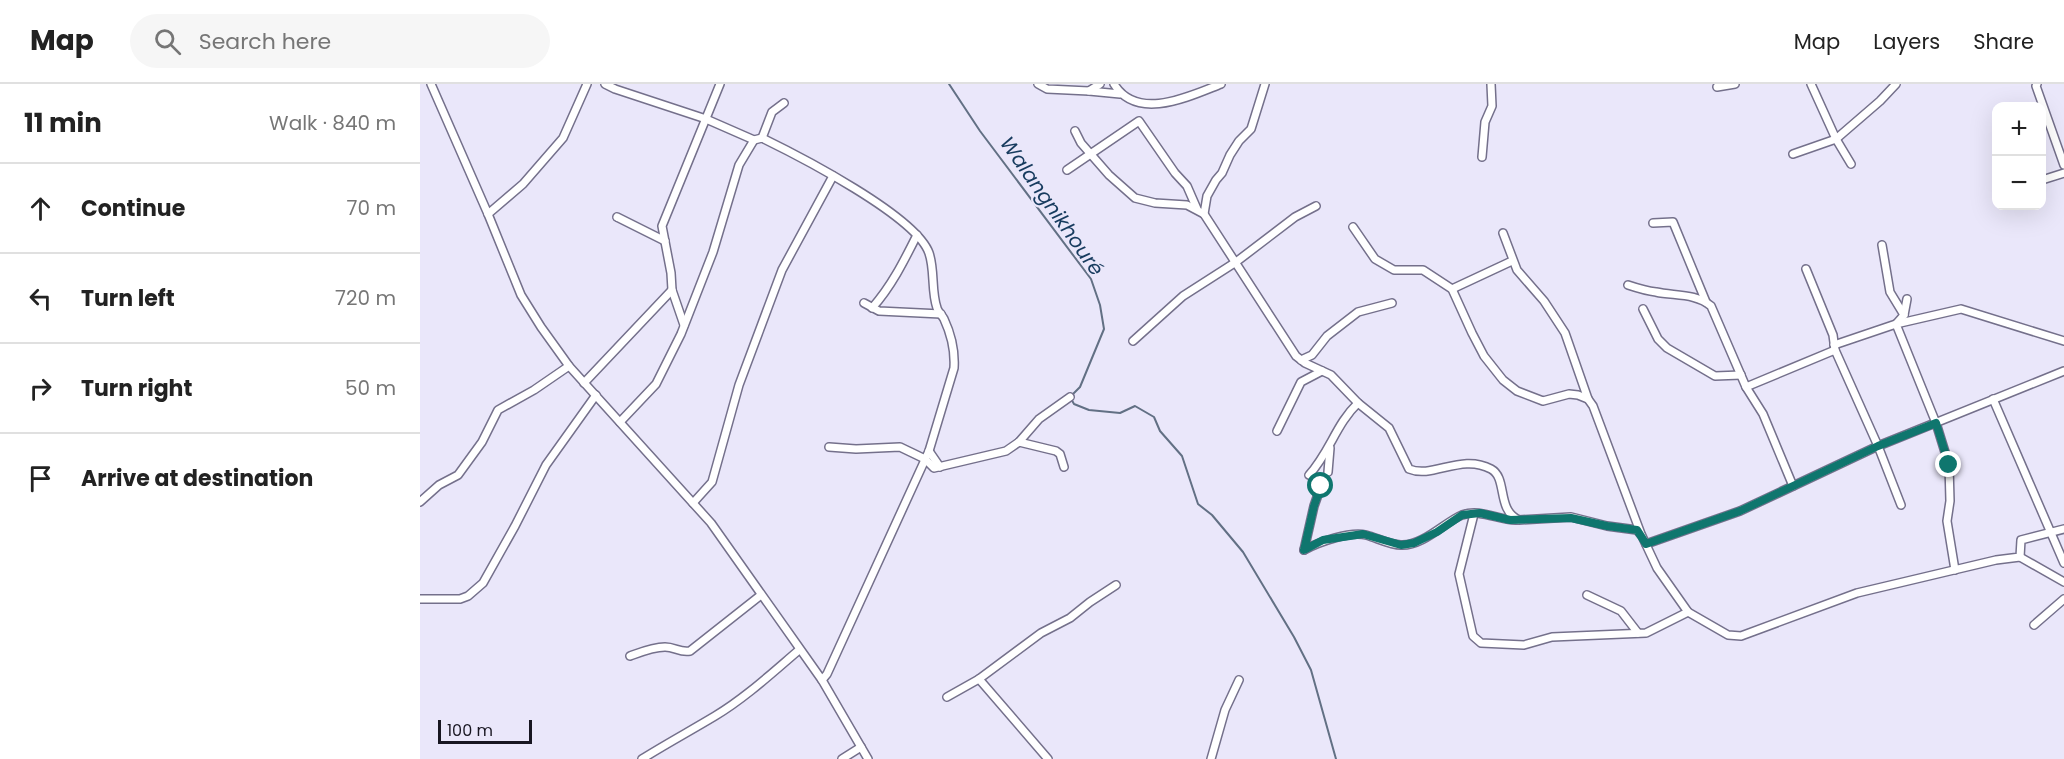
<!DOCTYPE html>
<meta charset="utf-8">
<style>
body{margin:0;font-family:Poppins,sans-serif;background:#f6f6f6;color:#222}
.controls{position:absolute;right:18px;top:18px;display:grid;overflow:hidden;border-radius:12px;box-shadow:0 6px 24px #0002}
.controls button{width:54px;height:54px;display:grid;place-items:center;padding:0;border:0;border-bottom:2px solid #e0e0e0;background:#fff;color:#222;font:30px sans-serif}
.scale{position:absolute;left:18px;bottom:15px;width:94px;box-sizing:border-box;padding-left:6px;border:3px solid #181621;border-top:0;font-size:16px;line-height:21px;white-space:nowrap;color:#181621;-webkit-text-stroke:4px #eae7fa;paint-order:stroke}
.stop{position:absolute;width:18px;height:18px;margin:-14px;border:4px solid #0f766e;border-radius:50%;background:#fff}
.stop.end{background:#0f766e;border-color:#fff;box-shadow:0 2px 6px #0008}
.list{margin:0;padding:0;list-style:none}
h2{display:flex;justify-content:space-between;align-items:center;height:78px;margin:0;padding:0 24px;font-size:26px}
h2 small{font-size:20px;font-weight:400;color:#767676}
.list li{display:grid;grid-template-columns:39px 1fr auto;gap:18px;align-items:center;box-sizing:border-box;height:90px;padding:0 24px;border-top:2px solid #e0e0e0}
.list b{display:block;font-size:22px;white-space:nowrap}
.list em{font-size:20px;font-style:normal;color:#767676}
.icon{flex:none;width:33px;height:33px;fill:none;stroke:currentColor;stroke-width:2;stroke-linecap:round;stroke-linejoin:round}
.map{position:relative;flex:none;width:1644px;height:675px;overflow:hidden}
header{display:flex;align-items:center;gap:36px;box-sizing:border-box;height:84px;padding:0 30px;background:#fff;border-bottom:2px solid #e0e0e0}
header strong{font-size:28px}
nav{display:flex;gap:33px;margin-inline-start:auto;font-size:21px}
.search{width:420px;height:54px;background:#f6f6f6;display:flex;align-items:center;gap:15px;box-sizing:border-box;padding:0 21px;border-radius:33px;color:#767676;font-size:22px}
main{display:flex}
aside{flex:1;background:#fff}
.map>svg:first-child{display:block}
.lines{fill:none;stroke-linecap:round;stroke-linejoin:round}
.stream{stroke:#627084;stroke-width:2}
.minor-casing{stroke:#74708b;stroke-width:10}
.minor{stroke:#fff;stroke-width:7}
.route{stroke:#0f766e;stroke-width:8}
.labels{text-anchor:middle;stroke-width:4.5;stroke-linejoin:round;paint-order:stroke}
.water-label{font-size:20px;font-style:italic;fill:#173b5e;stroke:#eae7fa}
</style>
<header>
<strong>Map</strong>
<div class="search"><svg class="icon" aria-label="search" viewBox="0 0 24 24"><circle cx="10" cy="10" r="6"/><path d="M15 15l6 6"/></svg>Search here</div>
<nav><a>Map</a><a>Layers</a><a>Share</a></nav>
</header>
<main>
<aside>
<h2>11 min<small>Walk · 840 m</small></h2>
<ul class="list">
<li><svg class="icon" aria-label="ahead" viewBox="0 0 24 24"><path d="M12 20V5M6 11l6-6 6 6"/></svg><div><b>Continue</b></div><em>70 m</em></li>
<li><svg class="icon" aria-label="left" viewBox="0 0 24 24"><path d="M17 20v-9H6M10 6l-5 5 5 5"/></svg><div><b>Turn left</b></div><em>720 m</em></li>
<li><svg class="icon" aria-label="right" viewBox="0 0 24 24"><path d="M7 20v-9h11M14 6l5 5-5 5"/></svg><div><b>Turn right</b></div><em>50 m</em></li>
<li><svg class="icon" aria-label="arrive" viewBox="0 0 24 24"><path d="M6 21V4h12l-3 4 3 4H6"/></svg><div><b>Arrive at destination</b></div></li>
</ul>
</aside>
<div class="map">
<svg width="1644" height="675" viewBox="0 0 1644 675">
<rect width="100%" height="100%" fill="#eae7fa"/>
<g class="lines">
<!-- stream -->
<path class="stream" d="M529,0L560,47L671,195L680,221L684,245L660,303L650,313L654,320L669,326L700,329L715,322L734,333L740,347L762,372L778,420L792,431L823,468L874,553L891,586L916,675"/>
<defs>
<g id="minor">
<path d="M11,0L68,130L101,211L121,243L149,282L291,439L402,596L448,675"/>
<path d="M185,0L195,5L286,35L334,56L342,54C379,72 496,132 509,169C515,186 511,207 517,224C518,228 522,231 524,235C531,250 535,268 534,284L509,367L407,590L402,596"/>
<path d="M618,0L627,5L669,7L680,0"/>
<path d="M694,0C717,38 770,12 801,0"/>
<path d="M1391,0L1416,55L1431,80"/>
<path d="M1617,0L1616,2L1644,81"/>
<path d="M1297,3L1315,0"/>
<path d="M669,7L700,10"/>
<path d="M655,47L661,59L689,91L715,114L735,119L767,121L784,130L876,272L885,279L911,291L938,319L969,344L989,385C1013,395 1041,369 1071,385C1088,394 1076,426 1099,436L1151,433L1187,442L1217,446L1222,452L1237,484L1268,528L1308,551L1321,552L1437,509L1576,476L1600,473L1601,456L1644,445"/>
<path d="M342,54L352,28L364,19"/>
<path d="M1373,70L1416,55L1460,17L1476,0"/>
<path d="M1062,73L1065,38L1072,22L1071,0"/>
<path d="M647,86L719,37L755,89L767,102L777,125"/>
<path d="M1622,96L1644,89"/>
<path d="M68,130L103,100L143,54L167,0"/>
<path d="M784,130L787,112L796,96L802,89L810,71L819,57L831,45L845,0"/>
<path d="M197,133L245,157"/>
<path d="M1233,139L1253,138L1286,218"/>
<path d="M933,143L955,175L974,186H1003L1032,205L1052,249L1064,272L1083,296L1097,307L1123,317L1149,310L1158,311L1168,315L1173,322L1221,450"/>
<path d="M1083,149L1097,186L1124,217L1145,249L1168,315"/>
<path d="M1462,161L1470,208L1484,231"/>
<path d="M1386,185L1413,251L1415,266L1458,362L1481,421"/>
<path d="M1208,201C1217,204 1227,207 1236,208C1254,212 1276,209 1291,222L1326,303L1343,330L1373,402"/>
<path d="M1032,205L1092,177"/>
<path d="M444,219L459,227L521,230"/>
<path d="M452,224C471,203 484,177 497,151"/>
<path d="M1223,225L1238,255L1247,264L1295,292L1321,291"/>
<path d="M264,241L252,206L251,189L242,142L300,0"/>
<path d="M713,257L763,212L816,178L875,133L896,122"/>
<path d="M1414,261L1476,240L1484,231L1487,215"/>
<path d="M881,276L892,271L907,252L938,228L972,219"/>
<path d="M164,299L252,206"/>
<path d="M1326,303L1415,266"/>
<path d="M1573,315L1644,479"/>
<path d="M200,338L236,300L261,250L293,168L319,81L334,56"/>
<path d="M857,347L881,298L902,287"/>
<path d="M599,358L636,367L640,370L644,383"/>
<path d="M409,363L436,365L480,363L505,375L514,384L586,367L599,358L619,335L650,313"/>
<path d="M509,367L520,383"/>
<path d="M908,388L910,364"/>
<path d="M889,391C910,368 916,340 938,319"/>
<path d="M0,418L19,401L38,391L62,358L78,326L114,306L149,282"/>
<path d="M273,419L292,398L319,301L362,186L413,92"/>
<path d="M1054,430L1039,490L1053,552L1061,559L1104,561L1132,553L1226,549L1268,528"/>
<path d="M1226,460L1320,427L1458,362L1644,287"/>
<path d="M884,466C899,458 930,447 946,451C957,454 970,461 981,461C1003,462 1025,438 1042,431C1061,424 1079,437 1097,436"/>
<path d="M884,466L894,422L901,402"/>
<path d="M1600,473L1644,498"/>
<path d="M1535,486L1527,437L1530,417L1529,381L1516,339L1476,240L1541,225L1644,257"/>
<path d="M1167,511L1201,527L1218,549"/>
<path d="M0,515H40L48,512L63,499L95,442L126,381L176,311"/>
<path d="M1614,541L1644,515"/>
<path d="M210,572C221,568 233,563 245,563C255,563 260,569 270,567L341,511"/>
<path d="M559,595L628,675"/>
<path d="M527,613L559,595L621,549L650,534L670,518L696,501"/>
<path d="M222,675C246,660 270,647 295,632C325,614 352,589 379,566"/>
<path d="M422,675L441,663"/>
<path d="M791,675L805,626L819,596"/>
</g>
</defs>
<!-- minor casing -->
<use href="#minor" class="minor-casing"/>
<!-- minor -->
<use href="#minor" class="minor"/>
</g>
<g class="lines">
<!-- route -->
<path class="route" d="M901,402L894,422L884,466L903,456L943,450L981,461L994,459L1017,448L1042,431L1060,429L1090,436L1151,434L1187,442L1217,446L1226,460L1320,427L1458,362L1516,339L1529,381"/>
</g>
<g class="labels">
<!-- water labels -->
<g class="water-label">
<text transform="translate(632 122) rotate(55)" y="7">Walangnikhouré</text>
</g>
</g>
</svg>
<div class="controls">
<button>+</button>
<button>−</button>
</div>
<div class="scale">100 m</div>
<div class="stop" style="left:901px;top:402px"></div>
<div class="stop end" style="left:1529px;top:381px"></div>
</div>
</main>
